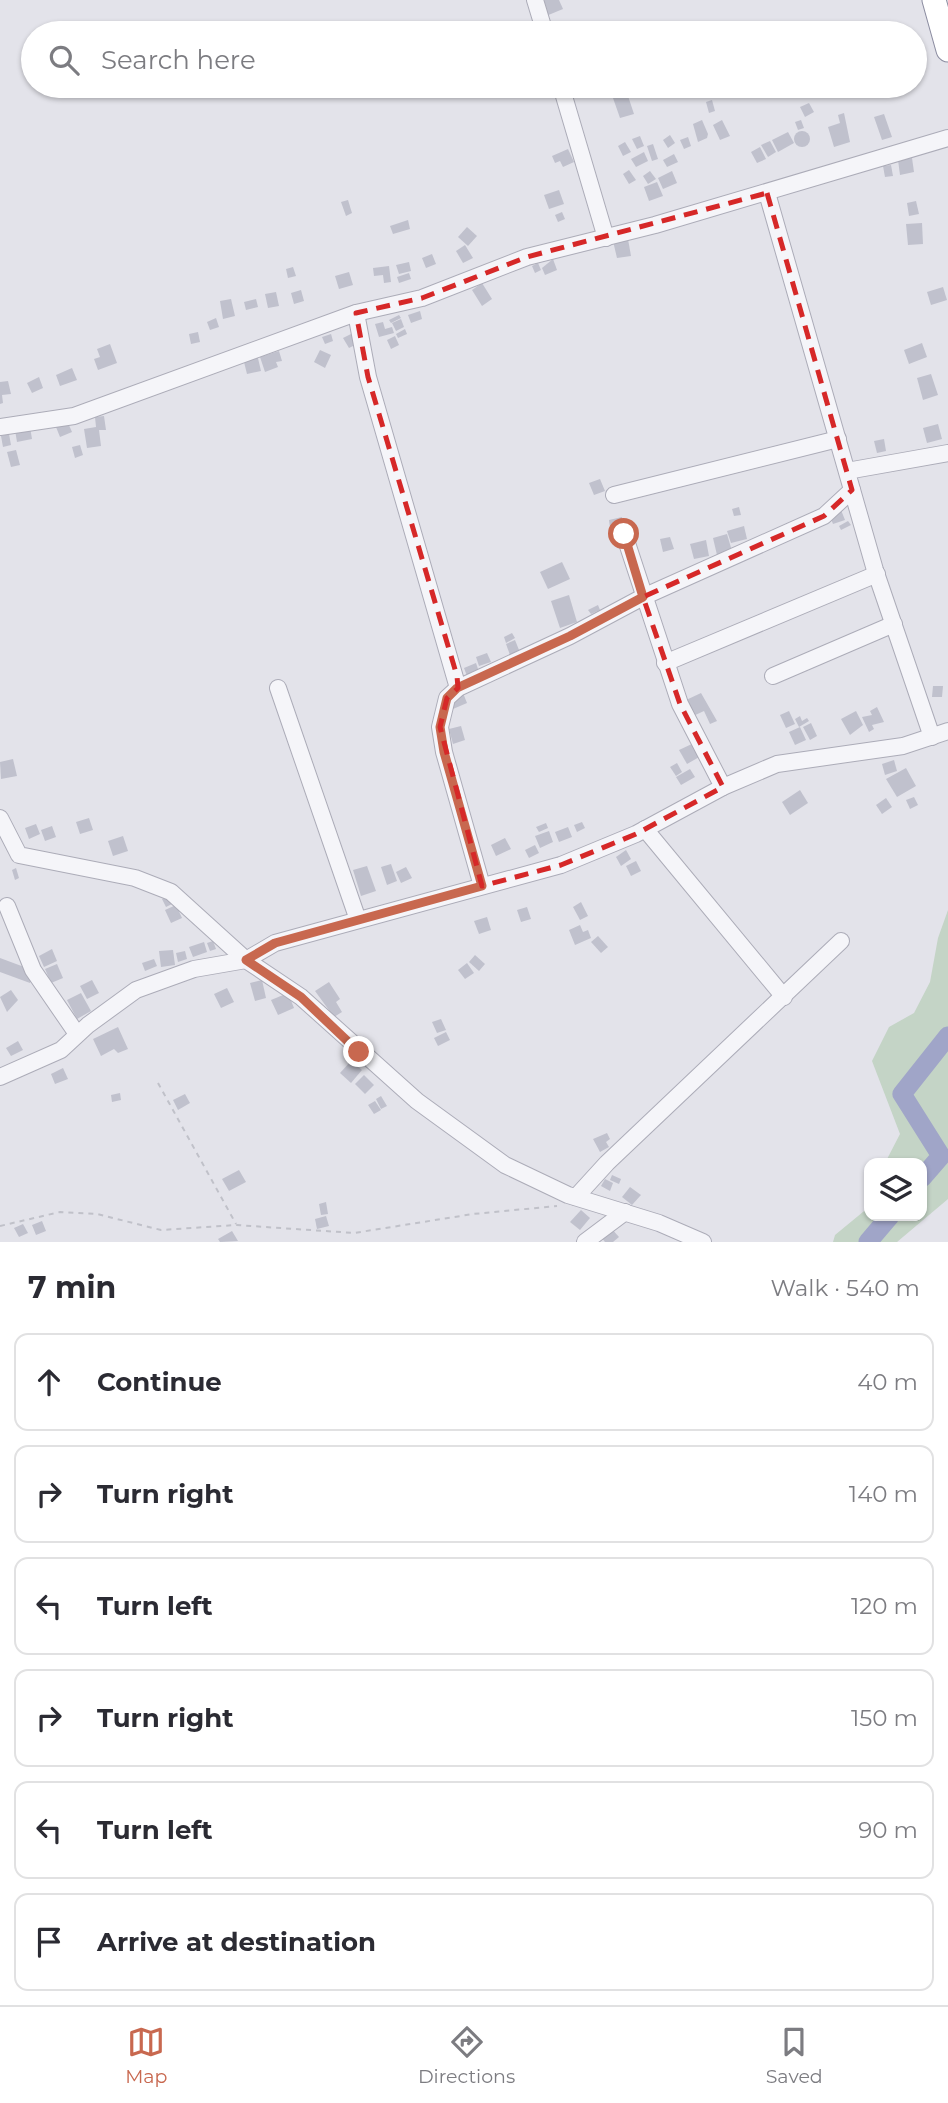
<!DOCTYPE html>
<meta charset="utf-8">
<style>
body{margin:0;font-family:Montserrat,sans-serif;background:#f2f2f3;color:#2b2b33}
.controls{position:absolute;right:21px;bottom:21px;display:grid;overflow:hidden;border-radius:14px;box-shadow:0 2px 5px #0004}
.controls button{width:63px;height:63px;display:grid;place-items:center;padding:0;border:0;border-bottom:2px solid #e1e1e2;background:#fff;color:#2b2b33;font:35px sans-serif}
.stop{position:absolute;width:21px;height:21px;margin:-16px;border:5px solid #c8684f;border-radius:50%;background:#fff}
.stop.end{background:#c8684f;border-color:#fff;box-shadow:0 2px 7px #0008}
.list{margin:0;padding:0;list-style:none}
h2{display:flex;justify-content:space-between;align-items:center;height:91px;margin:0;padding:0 28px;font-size:30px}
h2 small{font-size:23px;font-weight:400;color:#7c7c81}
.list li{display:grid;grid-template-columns:46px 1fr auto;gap:21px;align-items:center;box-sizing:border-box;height:98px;margin:0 14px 14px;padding:0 14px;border:2px solid #e1e1e2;border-radius:14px}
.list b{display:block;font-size:26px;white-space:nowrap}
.list em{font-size:23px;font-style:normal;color:#7c7c81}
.icon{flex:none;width:38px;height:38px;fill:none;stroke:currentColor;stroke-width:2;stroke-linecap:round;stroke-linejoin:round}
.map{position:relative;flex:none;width:948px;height:1242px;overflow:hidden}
.search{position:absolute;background:#fff;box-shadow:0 2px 5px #0004;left:21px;right:21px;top:21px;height:77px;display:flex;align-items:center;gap:18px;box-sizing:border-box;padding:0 24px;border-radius:38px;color:#7c7c81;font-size:26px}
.sheet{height:763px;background:#fff}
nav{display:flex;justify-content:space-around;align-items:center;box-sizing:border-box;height:98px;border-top:2px solid #e1e1e2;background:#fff;font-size:19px;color:#7c7c81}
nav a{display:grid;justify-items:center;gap:4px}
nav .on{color:#c8684f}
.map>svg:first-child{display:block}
.green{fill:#c4d4c6}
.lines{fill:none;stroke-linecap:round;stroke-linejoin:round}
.river{stroke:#a0a5c8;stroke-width:19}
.building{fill:#c0c1cd}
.minor-casing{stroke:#acacb8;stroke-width:18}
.highway-casing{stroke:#8b8ca0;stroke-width:25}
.path{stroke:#c0c1c9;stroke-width:2;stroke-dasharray:5 5;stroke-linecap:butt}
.minor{stroke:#f5f5f9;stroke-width:16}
.highway{stroke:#fff;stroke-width:23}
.route{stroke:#c8684f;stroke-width:9}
.marked{fill:none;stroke:#d62828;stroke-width:5;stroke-dasharray:14 9;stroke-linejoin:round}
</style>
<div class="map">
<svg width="948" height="1242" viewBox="0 0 948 1242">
<rect width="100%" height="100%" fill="#e3e3ea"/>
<!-- green -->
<path class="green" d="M948,910V1199L897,1242H833L835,1235L869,1207V1216H922V1163H885L900,1134L872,1061L889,1027L914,1013L930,982L938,938Z"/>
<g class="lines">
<!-- river -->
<g class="river">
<path d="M922,1178L941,1156L902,1094L948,1036"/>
<path d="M868,1242L890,1216"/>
</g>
</g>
<!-- building -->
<g class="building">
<path d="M545,0H559L563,9L546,16L540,2Z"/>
<path d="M625,86L626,90L612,93L610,87Z"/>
<path d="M871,86H886L887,94L874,97Z"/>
<path d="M627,93L634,114L620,118L613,98Z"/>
<path d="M712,100L715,111L709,113L706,102Z"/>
<path d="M809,103L814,112L805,117L800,107Z"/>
<path d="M844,113L850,142L834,147L828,127L840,123L838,115Z"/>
<path d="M884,114L892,137L882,140L874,117Z"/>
<path d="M702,120L708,134L707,138L698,142L693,124Z"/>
<path d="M722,120L730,136L720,140L713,125Z"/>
<path d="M801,120L804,128L798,130L795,122Z"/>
<circle cx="802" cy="139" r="8"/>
<path d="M788,132L794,143L778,152L772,140Z"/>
<path d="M670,135L675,143L668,148L663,140Z"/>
<path d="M640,136L644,146L637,149L632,139Z"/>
<path d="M688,137L691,146L684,149L680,140Z"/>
<path d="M770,141L776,152L768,157L761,145Z"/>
<path d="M625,142L631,152L623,156L618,146Z"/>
<path d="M653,144L658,159L652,161L647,146Z"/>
<path d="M760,147L766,159L757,163L751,152Z"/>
<path d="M568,149L574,162L563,167L560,161L555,163L552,156Z"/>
<path d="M644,152L648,161L636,167L631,159Z"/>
<path d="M674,154L678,162L667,167L663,160Z"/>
<path d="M912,158L914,172L900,175L898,160Z"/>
<path d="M891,165L893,176L885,177L883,166Z"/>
<path d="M629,170L636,180L629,184L623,174Z"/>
<path d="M650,171L656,179L648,184L643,176Z"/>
<path d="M672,171L677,183L663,189L658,178Z"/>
<path d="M657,182L663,196L649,201L644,187Z"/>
<path d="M559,190L564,204L549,209L544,195Z"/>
<path d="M348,200L352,213L346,216L341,202Z"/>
<path d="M916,201L919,214L909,216L907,203Z"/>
<path d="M562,212L565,219L558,222L555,215Z"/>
<path d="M408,220L410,229L393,234L390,226Z"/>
<path d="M922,223L923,244L908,245L906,224Z"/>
<path d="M467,227L477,236L468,246L458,237Z"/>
<path d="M628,239L631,256L617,258L613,241Z"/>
<path d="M465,245L473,258L463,263L456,251Z"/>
<path d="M432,254L436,264L426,268L422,258Z"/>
<path d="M553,259L557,270L545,275L542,268Z"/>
<path d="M409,262L411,271L399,274L396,265Z"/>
<path d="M538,263L541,270L535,273L532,266Z"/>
<path d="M389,266L391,282L384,283L383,275L374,276L373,268Z"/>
<path d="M293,267L296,276L288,278L286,269Z"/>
<path d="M349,272L353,285L339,289L335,276Z"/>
<path d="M409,273L411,279L399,283L397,277Z"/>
<path d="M482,283L492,299L482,306L472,290Z"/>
<path d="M943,287L947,300L931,305L927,292Z"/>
<path d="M301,290L304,301L294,304L291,293Z"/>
<path d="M276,292L279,306L268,308L265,294Z"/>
<path d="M231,299L235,316L223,319L220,301Z"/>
<path d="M256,299L258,307L246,310L244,302Z"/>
<path d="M420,311L422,319L411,323L408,315Z"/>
<path d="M399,315L401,318L391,323L389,320Z"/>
<path d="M216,318L219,327L210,330L207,322Z"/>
<path d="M401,319L404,327L396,331L392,323Z"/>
<path d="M383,322L385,329L392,327L394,333L379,337L375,324Z"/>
<path d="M405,329L407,334L398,338L396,334Z"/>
<path d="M198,332L200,342L191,344L189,334Z"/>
<path d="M353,333L359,343L349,348L343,338Z"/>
<path d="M331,334L333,341L325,344L322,337Z"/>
<path d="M395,336L399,345L391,349L387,340Z"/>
<path d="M922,343L927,357L909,364L904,350Z"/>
<path d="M110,344L117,363L98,370L94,359L100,357L97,349Z"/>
<path d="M320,350L331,355L325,368L314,362Z"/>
<path d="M279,351L282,361L276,362L278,367L265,372L260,357Z"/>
<path d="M257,354L261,371L247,374L243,358Z"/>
<path d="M72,368L77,380L60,386L56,375Z"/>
<path d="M931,374L938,395L923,400L917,378Z"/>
<path d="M39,377L43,388L32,393L27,383Z"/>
<path d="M8,381L11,394L2,395L3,403L0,404V382Z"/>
<path d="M104,416L106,430H99L101,446L87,448L84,429L96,427L95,417Z"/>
<path d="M68,423L72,432L60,437L56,427Z"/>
<path d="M938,424L942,439L927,443L923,428Z"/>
<path d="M30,427L32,439L17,442L15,430Z"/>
<path d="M9,434L11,445L3,447L1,436Z"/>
<path d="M884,439L886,451L877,453L874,441Z"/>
<path d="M80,445L83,455L75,458L72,447Z"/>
<path d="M16,450L20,465L11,467L7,452Z"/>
<path d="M600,479L605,491L594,495L589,483Z"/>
<path d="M739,507L741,515L734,516L732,509Z"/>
<path d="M841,510L845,520L833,524L829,514Z"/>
<path d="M622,517L623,525L610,528L609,520Z"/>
<path d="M848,521L851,525L841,530L839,526Z"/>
<path d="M744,526L747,539L731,543L727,531Z"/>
<path d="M727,534L732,551L717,555L713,538Z"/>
<path d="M670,537L674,549L663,552L660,539Z"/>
<path d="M706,540L709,556L694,559L690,544Z"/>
<path d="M562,562L570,579L548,589L540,572Z"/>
<path d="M569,595L577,622L560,628L551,601Z"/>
<path d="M598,605L600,610L591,614L588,610Z"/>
<path d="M512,633L515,638L506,643L504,637Z"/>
<path d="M515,640L519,650L510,655L506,644Z"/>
<path d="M487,653L491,662L479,666L476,657Z"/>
<path d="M476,663L479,672L467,676L464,668Z"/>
<path d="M933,686H943L942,697H932Z"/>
<path d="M463,693L467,703L453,709L449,699Z"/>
<path d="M701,693L717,721L710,724L704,711L691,717L684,701Z"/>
<path d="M877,707L884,722L872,725L874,729L869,732L862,717L872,715L870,711Z"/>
<path d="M789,711L795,724L786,728L780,715Z"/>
<path d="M856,711L863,725L850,735L841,719Z"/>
<path d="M800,716L802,721L807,718L809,721L799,727L795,719Z"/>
<path d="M811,723L817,736L810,740L803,727Z"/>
<path d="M461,726L465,740L453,744L449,729Z"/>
<path d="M800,727L806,740L795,745L789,732Z"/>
<path d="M694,743L701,756L687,764L679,750Z"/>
<path d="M13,759L17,776L1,779L0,762Z"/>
<path d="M894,760L897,771L885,775L882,764Z"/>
<path d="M677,763L682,772L676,776L670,767Z"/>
<path d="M906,768L916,786L897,797L886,779Z"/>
<path d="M690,769L695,777L681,785L676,777Z"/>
<path d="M800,790L808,803L790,815L782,802Z"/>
<path d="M914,797L918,805L910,809L906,800Z"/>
<path d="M886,798L892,807L882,814L876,805Z"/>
<path d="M89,818L93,830L80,834L76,822Z"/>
<path d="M582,822L585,828L577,832L574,825Z"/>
<path d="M546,823L548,828L539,832L536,827Z"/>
<path d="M36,824L40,834L29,839L25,828Z"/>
<path d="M52,826L56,837L45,841L41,830Z"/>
<path d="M568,827L572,837L559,842L555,832Z"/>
<path d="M549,831L553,842L540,848L535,836Z"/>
<path d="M123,836L128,851L113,856L108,841Z"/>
<path d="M505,838L511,849L496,856L491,845Z"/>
<path d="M535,845L539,853L529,858L525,850Z"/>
<path d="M626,850L631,859L621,866L616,857Z"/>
<path d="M636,861L641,871L631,876L626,866Z"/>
<path d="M391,864L397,881L387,885L381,867Z"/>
<path d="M367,866L376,891L361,896L353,870Z"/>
<path d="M406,867L412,878L401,883L396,872Z"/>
<path d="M16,868L19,878L15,880L12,870Z"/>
<path d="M169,896L172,904L166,907L162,899Z"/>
<path d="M581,902L588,916L580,920L573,907Z"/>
<path d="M176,905L182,918L171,923L165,910Z"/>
<path d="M527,907L531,919L521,922L517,910Z"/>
<path d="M487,917L491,930L479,934L474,921Z"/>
<path d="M580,925L583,932L588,930L591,938L575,945L569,930Z"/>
<path d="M598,936L608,947L601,953L591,942Z"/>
<path d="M213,941L216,949L210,951L207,943Z"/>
<path d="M204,942L207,952L193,957L189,947Z"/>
<path d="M52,949L57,961L44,967L39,956Z"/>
<path d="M173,950L175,965L161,967L159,951Z"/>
<path d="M185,951L187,959L178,962L176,953Z"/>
<path d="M475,955L485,964L479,971L469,962Z"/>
<path d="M0,958L35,971L30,983L0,972Z"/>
<path d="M154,959L157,966L145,971L142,963Z"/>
<path d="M467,963L474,973L465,979L458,970Z"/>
<path d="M57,964L63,978L51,983L45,969Z"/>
<path d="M92,980L99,993L87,999L80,986Z"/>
<path d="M262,980L266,998L255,1001L250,983Z"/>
<path d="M329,982L340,999L336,1002L342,1012L334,1017L315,991Z"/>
<path d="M227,988L234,1002L221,1008L214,994Z"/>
<path d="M11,990L18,1000L7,1012L0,997Z"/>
<path d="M81,993L91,1011L77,1019L67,1000Z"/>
<path d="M288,993L294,1008L278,1015L271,1000Z"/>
<path d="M441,1019L446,1030L437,1033L432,1022Z"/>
<path d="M118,1027L128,1049L118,1053L114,1049L101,1056L93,1039Z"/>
<path d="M446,1032L450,1040L438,1046L434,1038Z"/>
<path d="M18,1041L23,1050L11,1056L6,1048Z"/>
<path d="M351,1061L362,1070L351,1083L340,1073Z"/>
<path d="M63,1068L68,1079L55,1084L51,1074Z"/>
<path d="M364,1075L374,1085L365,1094L355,1084Z"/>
<path d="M120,1093L121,1100L112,1102L111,1095Z"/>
<path d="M185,1094L190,1103L178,1110L173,1100Z"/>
<path d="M381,1096L387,1106L381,1109L376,1099Z"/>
<path d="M375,1101L381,1110L374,1114L368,1105Z"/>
<path d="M607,1133L610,1139L606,1142L609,1147L600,1152L593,1139Z"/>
<path d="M239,1170L246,1182L229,1191L222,1179Z"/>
<path d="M612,1175L621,1179L619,1184L610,1180Z"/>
<path d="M605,1179L613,1183L610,1191L601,1186Z"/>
<path d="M630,1187L641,1195L632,1205L622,1197Z"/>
<path d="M326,1202L328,1214L321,1215L319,1204Z"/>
<path d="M581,1210L590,1218L580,1230L570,1222Z"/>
<path d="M326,1216L329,1226L317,1229L315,1219Z"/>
<path d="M42,1221L46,1231L36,1235L32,1225Z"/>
<path d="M23,1224L28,1233L19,1237L14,1228Z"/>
<path d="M611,1228L619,1237L613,1242H605L601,1237Z"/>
<path d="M232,1231L238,1241L220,1242L218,1239Z"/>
</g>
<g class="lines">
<defs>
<g id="minor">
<path d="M535,0L545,33"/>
<path d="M561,86L606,238"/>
<path d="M767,193L875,570L932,737"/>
<path d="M356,313L368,377L458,688"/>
<path d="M0,427L74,416L356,313L422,298L527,257L655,225L948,138"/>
<path d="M847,471L948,453"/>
<path d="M614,495L838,439"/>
<path d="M624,534L680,704L723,787"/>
<path d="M665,663L877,574"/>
<path d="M773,676L894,624"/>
<path d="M278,688L358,920"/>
<path d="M0,818L19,855L135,878L171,892L246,960L301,997L417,1101L505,1165L568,1195L659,1223L703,1242"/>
<path d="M645,829L784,997"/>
<path d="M482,886L444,752L440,727L447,698L458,688L570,636L643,597L824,516L852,490"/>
<path d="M7,906L33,970L77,1034"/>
<path d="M0,1077L61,1050L88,1025L136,990L194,969L246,960L275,943L561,865L636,834L723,787L777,764L903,746L948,731"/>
<path d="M576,1197L607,1163L841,941"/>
<path d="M585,1242L625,1212"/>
</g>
<path id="highway" d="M934,0L948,50"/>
</defs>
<!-- minor casing -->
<use href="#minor" class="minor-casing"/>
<!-- highway casing -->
<use href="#highway" class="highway-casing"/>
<!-- path -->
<g class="path">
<path d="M158,1083L236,1224"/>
<path d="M0,1226L60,1212L97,1214L161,1230L236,1225L354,1233L473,1214L557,1206"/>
</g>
<!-- minor -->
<use href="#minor" class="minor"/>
<!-- highway -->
<use href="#highway" class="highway"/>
</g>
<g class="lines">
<!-- route -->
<path class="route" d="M359,1052L301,997L246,960L275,943L482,886L444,752L440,727L447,698L457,688L570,636L643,597L624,534"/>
</g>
<!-- marked area -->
<path class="marked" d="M767,193L852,490L824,516L643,597L680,704L723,787L636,834L561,865L482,886L440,727L447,698L458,688L457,676L368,377L356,313L422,298L527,257Z"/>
</svg>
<div class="controls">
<button><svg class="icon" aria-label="layers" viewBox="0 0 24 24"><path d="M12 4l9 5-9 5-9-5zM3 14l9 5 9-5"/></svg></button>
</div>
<div class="stop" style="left:624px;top:534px"></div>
<div class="stop end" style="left:359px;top:1052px"></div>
<div class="search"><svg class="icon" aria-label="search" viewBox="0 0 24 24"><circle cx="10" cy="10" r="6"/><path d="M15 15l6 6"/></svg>Search here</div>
</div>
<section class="sheet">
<h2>7 min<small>Walk · 540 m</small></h2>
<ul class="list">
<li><svg class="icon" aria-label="ahead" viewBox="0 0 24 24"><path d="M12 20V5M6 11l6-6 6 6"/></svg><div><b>Continue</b></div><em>40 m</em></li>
<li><svg class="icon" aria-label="right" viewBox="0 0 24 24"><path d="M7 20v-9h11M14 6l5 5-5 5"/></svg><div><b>Turn right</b></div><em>140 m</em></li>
<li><svg class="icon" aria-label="left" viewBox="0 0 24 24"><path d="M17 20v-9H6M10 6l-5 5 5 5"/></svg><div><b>Turn left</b></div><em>120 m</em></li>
<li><svg class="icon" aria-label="right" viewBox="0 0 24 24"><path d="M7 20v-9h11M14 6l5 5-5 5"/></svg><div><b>Turn right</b></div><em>150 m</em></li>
<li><svg class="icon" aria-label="left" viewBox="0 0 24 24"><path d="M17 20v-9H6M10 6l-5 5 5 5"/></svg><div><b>Turn left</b></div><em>90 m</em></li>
<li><svg class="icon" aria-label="arrive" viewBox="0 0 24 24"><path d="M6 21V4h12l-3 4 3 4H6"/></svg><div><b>Arrive at destination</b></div></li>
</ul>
</section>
<nav>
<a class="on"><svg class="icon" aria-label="map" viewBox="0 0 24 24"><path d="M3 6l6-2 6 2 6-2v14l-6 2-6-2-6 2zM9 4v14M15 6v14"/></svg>Map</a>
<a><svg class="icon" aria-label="directions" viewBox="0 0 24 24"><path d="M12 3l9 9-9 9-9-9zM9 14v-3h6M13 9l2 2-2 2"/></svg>Directions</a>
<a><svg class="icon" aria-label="saved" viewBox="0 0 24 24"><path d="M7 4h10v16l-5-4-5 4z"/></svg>Saved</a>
</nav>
